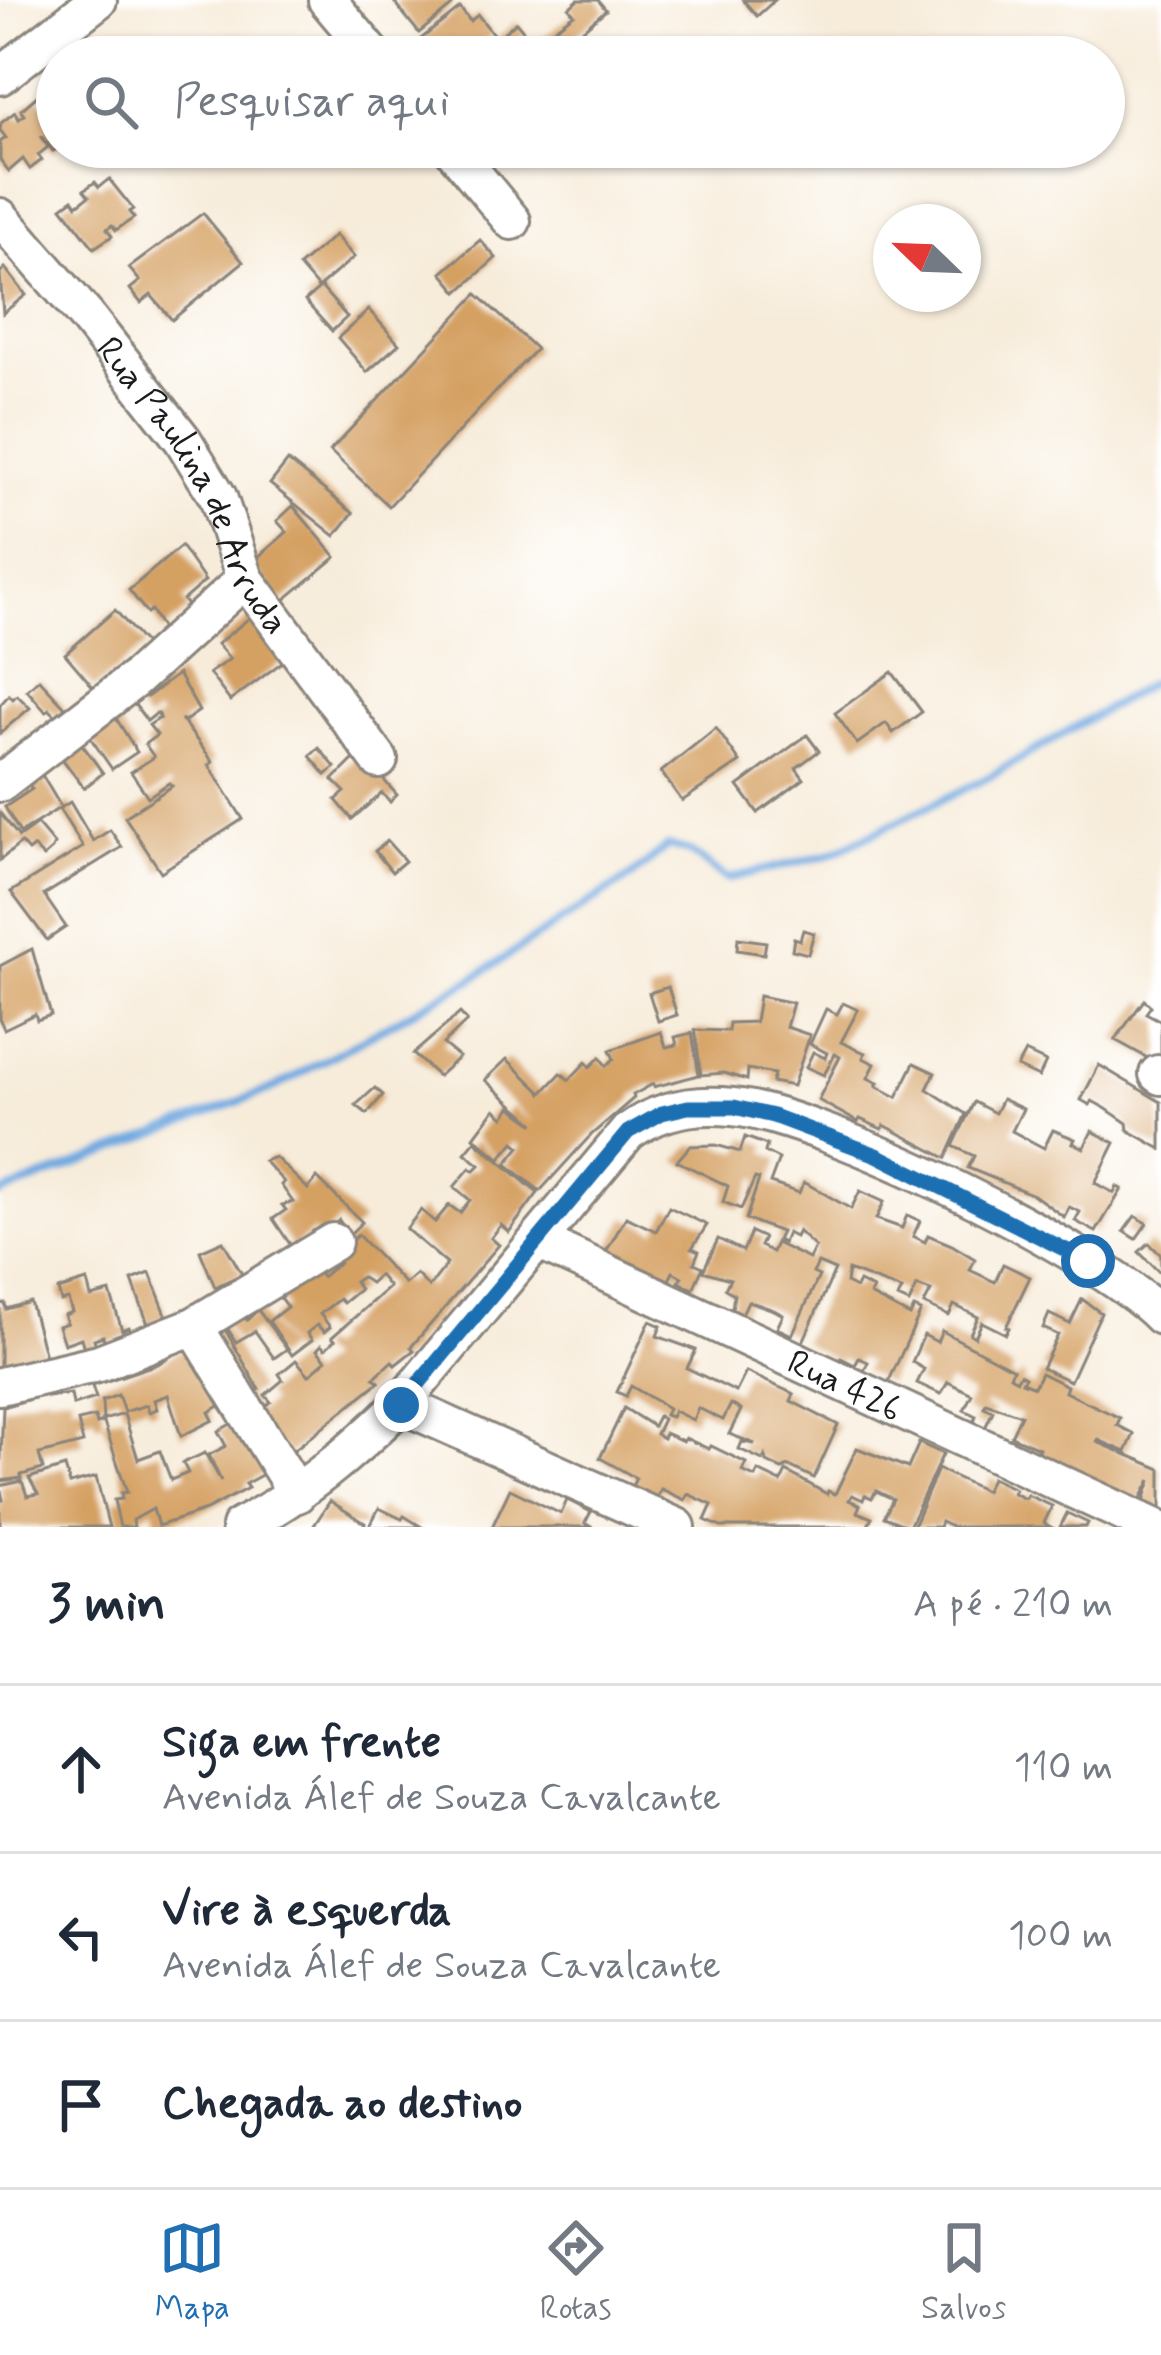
<!DOCTYPE html>
<html lang="pt">
<meta charset="utf-8">
<style>
body{margin:0;font-family:Mynerve,sans-serif;background:#f2f2f3;color:#1f2937}
.compass{position:absolute;left:873px;top:204px;width:108px;height:108px;border-radius:50%;background:#fff;box-shadow:0 3px 9px #0004;rotate:293deg}
.stop{position:absolute;width:36px;height:36px;margin:-27px;border:9px solid #1f6fb2;border-radius:50%;background:#fff}
.stop.end{background:#1f6fb2;border-color:#fff;box-shadow:0 3px 12px #0008}
.list{margin:0;padding:0;list-style:none}
h2{display:flex;justify-content:space-between;align-items:center;height:156px;margin:0;padding:0 48px;font-size:51px}
h2 small{font-size:39px;font-weight:400;color:#747a83}
.list li{display:grid;grid-template-columns:78px 1fr auto;gap:36px;align-items:center;box-sizing:border-box;height:168px;padding:0 48px;border-top:3px solid #e0e1e3}
.list b{display:block;font-size:45px;white-space:nowrap}
.list p{margin:0;font-size:39px;white-space:nowrap;color:#747a83}
.list em{font-size:39px;font-style:normal;color:#747a83}
.icon{flex:none;width:66px;height:66px;fill:none;stroke:currentColor;stroke-width:2;stroke-linecap:round;stroke-linejoin:round}
.map{position:relative;flex:none;width:1161px;height:1527px;overflow:hidden}
.search{position:absolute;background:#fff;box-shadow:0 3px 9px #0004;left:36px;right:36px;top:36px;height:132px;display:flex;align-items:center;gap:30px;box-sizing:border-box;padding:0 42px;border-radius:66px;color:#747a83;font-size:45px}
.sheet{height:660px;background:#fff}
nav{display:flex;justify-content:space-around;align-items:center;box-sizing:border-box;height:168px;border-top:3px solid #e0e1e3;background:#fff;font-size:33px;color:#747a83}
nav a{display:grid;justify-items:center;gap:6px}
nav .on{color:#1f6fb2}
.map>svg:first-child{display:block}
.lines{fill:none;stroke-linecap:round;stroke-linejoin:round}
.stream{stroke:#72aae1;stroke-width:8}
.building{fill:#d5a163}
.minor-casing{stroke:#8a847b;stroke-width:42}
.minor{stroke:#fff;stroke-width:36}
.route{stroke:#1f6fb2;stroke-width:15}
.labels{text-anchor:middle;stroke-width:9;stroke-linejoin:round;paint-order:stroke}
.street-label{font-size:36px;fill:#1c1c1c;stroke:#fff}
</style>
<div class="map">
<svg width="1161" height="1527" viewBox="0 0 1161 1527">
<rect width="100%" height="100%" fill="#fff"/>
<filter id="ink" filterUnits="userSpaceOnUse"><feTurbulence type="fractalNoise" baseFrequency=".00833" numOctaves="2"/><feDisplacementMap in="SourceGraphic" scale="24" xChannelSelector="R" yChannelSelector="G"/><feConvolveMatrix kernelMatrix="1 2 1 2 8 2 1 2 1" color-interpolation-filters="sRGB"/></filter>
<filter id="wash" filterUnits="userSpaceOnUse"><feTurbulence type="fractalNoise" baseFrequency=".004" numOctaves="4" result="noise"/><feDisplacementMap in="SourceGraphic" scale="48" xChannelSelector="R" yChannelSelector="G"/><feGaussianBlur stdDeviation="2.7" result="paint"/><feColorMatrix in="noise" values="0 0 0 0 0 0 0 0 0 0 0 0 0 0 0 0 0 1.4 0 .05"/><feComposite in="paint" operator="in"/></filter>
<g filter="url(#wash)">
<rect width="100%" height="100%" fill="#f7ecda"/>
<g class="lines">
<!-- stream -->
<path class="stream" d="M0,1194L274,1088L472,979L633,875L668,846L690,852L727,879L828,855L989,777L1149,684L1161,682"/>
</g>
<g id="blocks">
<!-- building -->
<g class="building">
<path d="M398,0H448L452,6L419,33L395,3Z"/>
<path d="M578,0H598L606,10L550,57H516L574,14L569,8Z"/>
<path d="M743,0H775L757,16Z"/>
<path d="M460,8L470,21L478,15L493,34L465,57H436L432,53L426,57H413L407,50Z"/>
<path d="M516,22L526,34L500,57H476Z"/>
<path d="M57,79V149L53,151L41,136L48,147L38,155L42,160L30,169L23,159L9,171L0,160V142L6,138L0,130L1,123L15,112L19,119L25,115L21,110L37,96L42,102L47,98L43,93Z"/>
<path d="M370,147H414L396,160L388,151L380,158Z"/>
<path d="M109,179L133,209L129,212L134,218L116,230L112,225L107,229L112,236L94,248L62,207L73,199L77,205L89,196L84,190L95,182L99,187Z"/>
<path d="M203,213L243,262L172,320L151,295L141,303L130,289L140,281L129,268Z"/>
<path d="M335,235L354,257L318,288L299,266Z"/>
<path d="M480,240L496,258L458,292L442,273Z"/>
<path d="M5,268L26,295L3,313L0,273Z"/>
<path d="M321,287L347,317L332,331L305,301Z"/>
<path d="M477,294L536,349L389,506L330,451Z"/>
<path d="M369,310L399,344L367,372L338,338Z"/>
<path d="M288,461L353,513L335,536L270,484Z"/>
<path d="M293,506L336,557L282,602L250,564L287,532L277,521Z"/>
<path d="M181,546L205,581L183,600L189,608L163,631L151,610L147,613L129,590Z"/>
<path d="M115,610L146,645L94,688L65,654Z"/>
<path d="M253,615L285,660L230,701L209,673L230,659L217,644Z"/>
<path d="M892,672L922,712L893,733L886,723L857,744L835,713Z"/>
<path d="M178,674L199,711L185,721L181,719L213,762L209,765L243,819L161,872L125,817L172,786L169,783L148,797L131,772L154,757L145,744L157,735L149,725L160,718L157,713L147,721L132,701L144,693L147,697Z"/>
<path d="M39,679L65,707L56,716L49,709L46,712L27,690Z"/>
<path d="M9,695L13,699L17,695L30,708L0,733V705Z"/>
<path d="M114,715L137,752L112,769L87,733Z"/>
<path d="M716,728L740,762L682,801L661,772Z"/>
<path d="M807,735L819,751L796,768L804,779L758,813L738,786Z"/>
<path d="M81,743L103,773L84,788L61,757Z"/>
<path d="M319,748L335,767L326,775L310,756Z"/>
<path d="M356,757L375,770L397,795L390,802L382,793L352,819L336,800L345,792L333,780Z"/>
<path d="M39,770L61,807L20,833L5,807L32,789L26,780Z"/>
<path d="M70,802L93,841L110,830L122,847L44,895L66,927L47,940L11,892L83,847L59,809Z"/>
<path d="M0,813L19,837L37,824L54,844L52,849L43,857L33,847L28,851L21,843L0,860Z"/>
<path d="M387,841L405,861L392,872L375,851Z"/>
<path d="M803,930L814,933L808,954L792,950L794,938L800,940Z"/>
<path d="M738,938L766,942L764,954L737,950Z"/>
<path d="M32,949L51,1015L37,1020L35,1014L4,1029L0,1020V966Z"/>
<path d="M668,987L677,1015L658,1021L649,993Z"/>
<path d="M759,996L793,1003L786,1027L810,1035L793,1086L772,1082L774,1074L748,1069L747,1080L724,1073L701,1075L695,1030L728,1031L729,1023L755,1022Z"/>
<path d="M1144,1000L1151,1006L1146,1013L1161,1021V1053L1155,1062L1115,1040Z"/>
<path d="M843,1003L858,1010L841,1042L865,1053L863,1058L875,1064L868,1078L878,1083L876,1086L897,1097L914,1063L935,1073L927,1089L966,1114L946,1158L884,1125L882,1129L860,1119L858,1122L818,1100L840,1057L835,1054L824,1075L806,1067L813,1052L825,1058L827,1053L810,1044L826,1009L837,1014Z"/>
<path d="M460,1013L467,1021L443,1044L459,1057L438,1076L413,1054Z"/>
<path d="M661,1032L666,1047L677,1045L675,1037L692,1033L699,1075L654,1087L653,1084L633,1095L634,1098L591,1135L540,1191L506,1164L520,1147L514,1142L500,1159L474,1137L495,1109L504,1117L511,1107L535,1124L485,1080L507,1059L542,1093L561,1073L569,1080L586,1062L590,1067L600,1057L606,1066L614,1059L610,1050Z"/>
<path d="M1025,1052L1046,1062L1039,1077L1017,1067Z"/>
<path d="M1099,1065L1161,1102V1149L1128,1130L1127,1123L1105,1108L1092,1101L1090,1105L1081,1100Z"/>
<path d="M375,1088L383,1095L367,1114L356,1105Z"/>
<path d="M1002,1099L1023,1109L1012,1131L1044,1148L1053,1130L1075,1139L1073,1143L1084,1148L1092,1131L1115,1143L1095,1183L1114,1193L1117,1187L1122,1189L1096,1232L1075,1221L1080,1212L1069,1207L1064,1217L1034,1195L968,1168L974,1156L953,1146L974,1102L995,1113Z"/>
<path d="M745,1137L767,1145L765,1152L779,1159L770,1183L799,1193L804,1182L851,1209L860,1191L884,1202L876,1219L902,1228L907,1215L920,1221L913,1236L925,1242L928,1235L952,1245L975,1259L970,1270L995,1282L1003,1264L1030,1277L1006,1327L1009,1328L1006,1334L982,1322L975,1337L970,1334L978,1317L954,1305L949,1316L924,1304L931,1291L917,1286L909,1303L898,1298L902,1290L848,1270L846,1283L856,1288L859,1282L873,1289L870,1295L910,1316L914,1308L921,1311L888,1383L864,1371L868,1362L859,1358L855,1365L841,1358L839,1363L803,1342L835,1270L818,1263L813,1273L819,1276L792,1335L777,1328L783,1315L774,1310L748,1301L742,1314L732,1309L734,1294L725,1289L730,1279L703,1271L718,1239L743,1251L751,1232L764,1238L760,1246L772,1252L776,1243L809,1259L815,1247L798,1231L795,1237L787,1233L783,1243L777,1240L781,1232L746,1219L759,1179L755,1178L741,1209L723,1202L728,1186L677,1161L690,1146L716,1145L740,1152Z"/>
<path d="M475,1141L538,1193L509,1232L501,1225L491,1238L499,1245L411,1347L414,1350L395,1365L392,1361L374,1378L379,1382L289,1454L283,1447L279,1450L252,1417L204,1334L222,1324L259,1389L248,1396L258,1412L271,1402L265,1395L283,1380L279,1374L296,1360L309,1375L326,1360L317,1350L321,1345L325,1349L335,1340L332,1337L389,1287L379,1275L370,1283L361,1277L354,1282L360,1289L343,1303L339,1299L320,1314L330,1327L324,1332L317,1325L307,1333L312,1340L292,1355L269,1321L287,1307L278,1295L312,1265L322,1277L339,1263L333,1255L358,1235L405,1284L416,1274L429,1287L447,1264L406,1229L421,1210L435,1222L449,1205L460,1213L470,1200L454,1187L470,1168L474,1171L480,1165L465,1153Z"/>
<path d="M275,1157L308,1189L317,1178L362,1222L349,1235L339,1220L320,1239L313,1231L292,1247L273,1219L286,1210L282,1205L293,1202L281,1185L284,1182L264,1161Z"/>
<path d="M669,1207L707,1225L692,1248L699,1251L694,1263L703,1267L693,1289L679,1282L682,1277L673,1272L669,1280L621,1258L618,1264L603,1257L626,1217L656,1231Z"/>
<path d="M1135,1216L1147,1223L1136,1239L1124,1231Z"/>
<path d="M223,1241L242,1274L215,1287L200,1251Z"/>
<path d="M1149,1243L1161,1255V1274L1139,1252Z"/>
<path d="M150,1273L167,1317L148,1324L132,1280Z"/>
<path d="M87,1281L91,1297L110,1292L122,1330L129,1327L132,1334L105,1344L103,1336L94,1339L99,1355L87,1358L81,1338L64,1344L58,1326L67,1323L64,1315L72,1312L68,1299L61,1301L58,1290Z"/>
<path d="M1082,1299L1101,1313L1070,1381L1042,1368L1058,1335L1043,1328L1049,1314L1070,1324Z"/>
<path d="M30,1302L46,1360L0,1369V1304L5,1303L6,1309Z"/>
<path d="M258,1310L287,1349L274,1358L255,1331L236,1342L224,1323L242,1312L247,1320Z"/>
<path d="M650,1321L661,1326L657,1336L696,1350L687,1368L736,1392L746,1372L794,1394L791,1401L838,1425L814,1478L789,1466L782,1469L767,1462L765,1456L763,1460L739,1449L742,1442L755,1444L729,1434L741,1410L731,1404L723,1420L698,1408L693,1420L674,1411L671,1417L665,1415L668,1408L631,1386L626,1396L617,1392Z"/>
<path d="M942,1331L1013,1369L1010,1376L1017,1380L1020,1374L1025,1377L1022,1382L1034,1387L1041,1373L1067,1386L1065,1392L1120,1418L1117,1425L1134,1434L1126,1452L1098,1440L1097,1442L1161,1469V1513L1143,1504L1151,1480L1138,1504L1035,1456L1039,1448L1011,1436L1021,1415L986,1403L984,1407L993,1411L985,1428L973,1423L976,1416L964,1410L972,1394L948,1382L941,1394L917,1383L924,1369L912,1362L924,1335L937,1342Z"/>
<path d="M194,1342L223,1404L209,1412L213,1420L181,1436L168,1395L154,1400L157,1409L149,1412L147,1405L124,1412L118,1395L102,1401L103,1422L97,1424L95,1417L78,1421L83,1443L39,1454L43,1469L21,1475L22,1478L0,1481L3,1407L47,1394V1397L71,1394L73,1405L96,1398L92,1386L158,1364Z"/>
<path d="M624,1408L653,1426L658,1416L663,1419L656,1434L663,1438L665,1433L683,1441L685,1438L709,1449L711,1446L746,1463L742,1471L755,1477L758,1471L781,1482L786,1471L827,1494L828,1491L835,1494L857,1448L908,1468L919,1443L943,1454L909,1527L884,1517L893,1499L876,1491L872,1498L865,1495L863,1500L852,1495L849,1500L860,1505L857,1512L872,1518L867,1527H721L705,1520L712,1505L688,1494L685,1500L661,1489L657,1497L632,1486L636,1478L600,1458Z"/>
<path d="M124,1414L138,1459L160,1451L171,1480L188,1473L183,1463L205,1453L221,1481L209,1455L226,1446L218,1431L238,1420L267,1472L245,1484L248,1488L206,1510L158,1526L153,1509L133,1520L134,1527H120L114,1500L122,1499L121,1493L127,1492L103,1420Z"/>
<path d="M65,1467L70,1484L96,1477L109,1527H0V1501L3,1500L0,1486L22,1481L27,1496L38,1494L29,1478Z"/>
<path d="M938,1469L985,1491L991,1478L1015,1489L1013,1493L1025,1499L1027,1495L1052,1506L1044,1523L1051,1527H952L941,1522L939,1527H913Z"/>
<path d="M510,1489L561,1514L567,1500L591,1512L585,1523L593,1527H492Z"/>
<path d="M330,1501L365,1523L363,1527H313Z"/>
<path d="M379,1508L402,1519L404,1516L422,1527H369Z"/>
<path d="M1067,1513L1088,1523L1086,1527H1060Z"/>
</g>
</g>
</g>
<g filter="url(#ink)">
<use href="#blocks" fill-opacity="0" stroke="#8a847b" stroke-width="3"/>
<g class="lines">
<defs>
<g id="minor">
<path d="M327,0L375,57"/>
<path d="M0,76L98,0"/>
<path d="M451,147L512,221"/>
<path id="s1" d="M0,217L86,316L183,440L218,497L245,579L379,760"/>
<path d="M0,783L135,679L245,579"/>
<path d="M1158,1074L1161,1076"/>
<path id="s2" d="M538,1241L1154,1527"/>
<path d="M194,1326L297,1494"/>
<path d="M0,1386L99,1363L194,1326L333,1242"/>
<path d="M401,1404L677,1527"/>
<path d="M240,1527C301,1495 352,1452 401,1404L628,1132C659,1109 695,1103 733,1107C824,1116 1097,1251 1161,1316"/>
</g>
</defs>
<!-- minor casing -->
<use href="#minor" class="minor-casing"/>
<!-- minor -->
<use href="#minor" class="minor"/>
</g>
</g>
<g class="lines" filter="url(#ink)">
<!-- route -->
<path class="route" d="M401,1405L628,1132L662,1113L688,1107H734L773,1116L877,1155L1088,1261"/>
</g>
<g class="labels">
<!-- street labels -->
<g class="street-label">
<text dy="13" stroke="none"><textPath href="#s1" startOffset="333">Rua Paulina de Arruda</textPath></text>
<text dy="13" stroke="none"><textPath href="#s2" startOffset="339">Rua 426</textPath></text>
</g>
</g>
</svg>
<svg class="compass" viewBox="-18 -18 36 36"><path d="M0-13l5 13h-10z" fill="#e53935"/><path d="M0 13l5-13h-10z" fill="#747a83"/></svg>
<div class="stop" style="left:1088px;top:1261px"></div>
<div class="stop end" style="left:401px;top:1405px"></div>
<div class="search"><svg class="icon" aria-label="search" viewBox="0 0 24 24"><circle cx="10" cy="10" r="6"/><path d="M15 15l6 6"/></svg>Pesquisar aqui</div>
</div>
<section class="sheet">
<h2>3 min<small>A pé · 210 m</small></h2>
<ul class="list">
<li><svg class="icon" aria-label="ahead" viewBox="0 0 24 24"><path d="M12 20V5M6 11l6-6 6 6"/></svg><div><b>Siga em frente</b><p>Avenida Álef de Souza Cavalcante</p></div><em>110 m</em></li>
<li><svg class="icon" aria-label="left" viewBox="0 0 24 24"><path d="M17 20v-9H6M10 6l-5 5 5 5"/></svg><div><b>Vire à esquerda</b><p>Avenida Álef de Souza Cavalcante</p></div><em>100 m</em></li>
<li><svg class="icon" aria-label="arrive" viewBox="0 0 24 24"><path d="M6 21V4h12l-3 4 3 4H6"/></svg><div><b>Chegada ao destino</b></div></li>
</ul>
</section>
<nav>
<a class="on"><svg class="icon" aria-label="map" viewBox="0 0 24 24"><path d="M3 6l6-2 6 2 6-2v14l-6 2-6-2-6 2zM9 4v14M15 6v14"/></svg>Mapa</a>
<a><svg class="icon" aria-label="directions" viewBox="0 0 24 24"><path d="M12 3l9 9-9 9-9-9zM9 14v-3h6M13 9l2 2-2 2"/></svg>Rotas</a>
<a><svg class="icon" aria-label="saved" viewBox="0 0 24 24"><path d="M7 4h10v16l-5-4-5 4z"/></svg>Salvos</a>
</nav>
